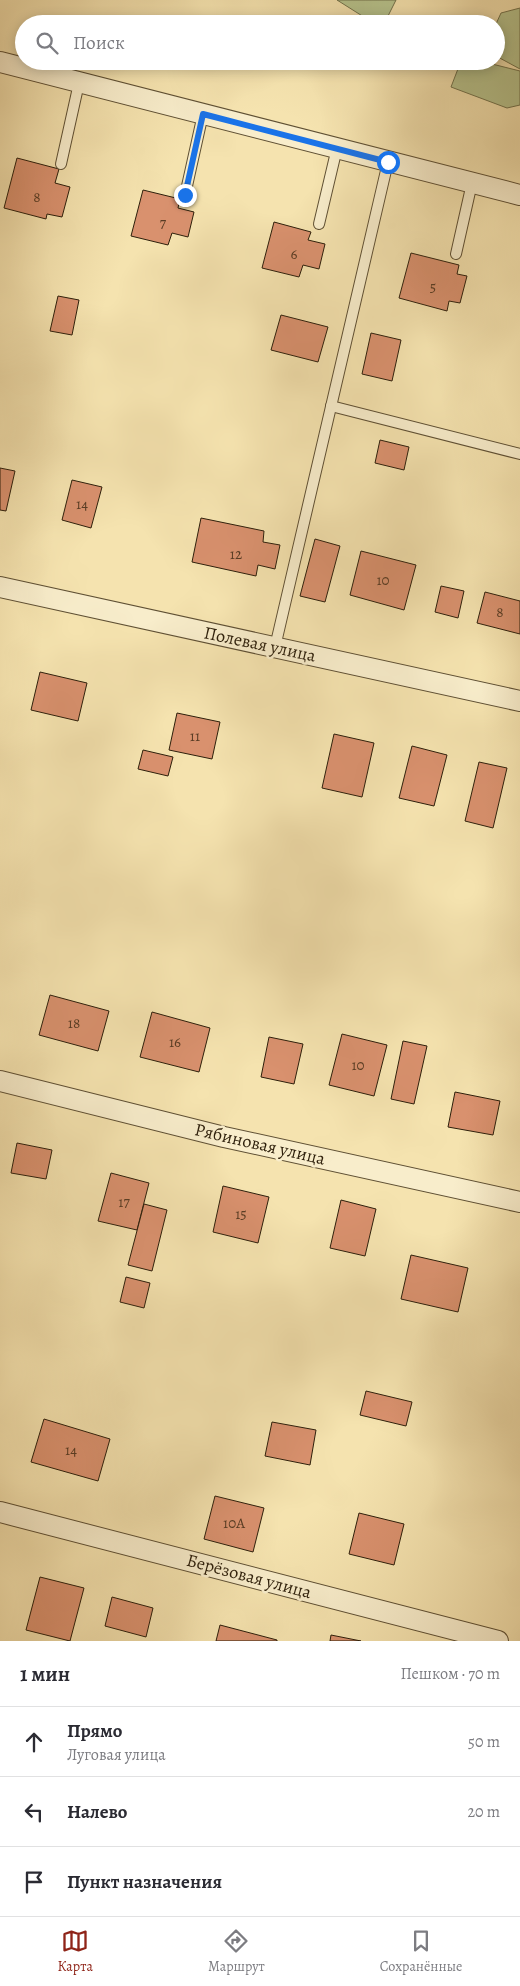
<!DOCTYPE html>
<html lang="ru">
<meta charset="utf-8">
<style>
body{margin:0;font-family:Alegreya,serif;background:#f2f2f3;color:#2b2b33}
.stop{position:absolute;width:15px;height:15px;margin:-11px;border:4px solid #1a73e8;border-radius:50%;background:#fff}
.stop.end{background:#1a73e8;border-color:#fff;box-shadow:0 1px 5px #0008}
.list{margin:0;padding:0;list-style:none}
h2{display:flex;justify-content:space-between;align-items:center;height:65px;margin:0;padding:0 20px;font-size:21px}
h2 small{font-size:16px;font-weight:400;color:#7c7c81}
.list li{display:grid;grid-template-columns:32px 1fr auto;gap:15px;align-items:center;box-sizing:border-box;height:70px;padding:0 20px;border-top:1px solid #e1e1e2}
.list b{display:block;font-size:19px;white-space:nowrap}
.list p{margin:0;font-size:16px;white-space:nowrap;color:#7c7c81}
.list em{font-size:16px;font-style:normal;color:#7c7c81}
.icon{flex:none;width:28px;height:28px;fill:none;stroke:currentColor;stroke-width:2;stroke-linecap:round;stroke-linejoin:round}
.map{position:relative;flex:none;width:520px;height:1641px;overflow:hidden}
.search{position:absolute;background:#fff;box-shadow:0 2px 12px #0003;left:15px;right:15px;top:15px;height:55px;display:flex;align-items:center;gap:12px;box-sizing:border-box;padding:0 18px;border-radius:28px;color:#7c7c81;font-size:19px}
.sheet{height:275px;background:#fff}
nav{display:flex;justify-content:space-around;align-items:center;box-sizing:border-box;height:70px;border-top:1px solid #e1e1e2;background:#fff;font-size:14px;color:#7c7c81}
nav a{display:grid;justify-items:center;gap:2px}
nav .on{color:#8f2418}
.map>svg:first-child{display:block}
.green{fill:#b7c48e;stroke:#72724c}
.building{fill:#d9916e;stroke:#2d1f0b}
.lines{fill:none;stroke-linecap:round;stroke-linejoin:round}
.lane-casing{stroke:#5f5034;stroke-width:12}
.street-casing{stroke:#5f5034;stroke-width:22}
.lane{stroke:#f8edcb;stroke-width:10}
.street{stroke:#f8edcb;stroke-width:20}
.route{stroke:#1a73e8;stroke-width:6}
.labels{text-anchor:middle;stroke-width:5;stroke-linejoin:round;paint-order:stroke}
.number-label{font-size:15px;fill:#583c24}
.street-label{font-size:18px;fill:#2d1f0b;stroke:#f8edcb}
</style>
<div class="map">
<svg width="520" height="1641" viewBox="0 0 520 1641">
<rect width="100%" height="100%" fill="#f5e3af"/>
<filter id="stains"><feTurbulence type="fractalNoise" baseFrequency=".004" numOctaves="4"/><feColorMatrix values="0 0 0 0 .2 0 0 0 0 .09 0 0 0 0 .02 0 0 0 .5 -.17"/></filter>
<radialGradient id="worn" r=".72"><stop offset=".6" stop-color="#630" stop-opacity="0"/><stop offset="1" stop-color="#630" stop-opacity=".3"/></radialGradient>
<!-- green -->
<g class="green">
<path d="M337,0H396L384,24H375Z"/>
<path d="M520,8V69L496,56V24L501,13Z"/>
<path d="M461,61H480L520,71V105L507,108L451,87Z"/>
</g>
<!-- building -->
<g class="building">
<path d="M17,158L59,169L55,183L70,187L62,217L47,214L46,219L4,208Z"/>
<path d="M143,190L180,199L178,208L194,212L188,237L172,233L168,245L131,236Z"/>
<path d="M274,222L311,232L308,240L325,244L319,269L303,265L299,277L262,268Z"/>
<path d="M411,253L459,265L457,274L467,276L460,303L449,301L447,311L399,298Z"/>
<path d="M58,296L79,300L72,335L50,331Z"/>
<path d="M281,315L328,327L318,362L271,350Z"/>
<path d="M371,333L401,340L392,381L362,374Z"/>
<path d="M380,440L409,447L404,470L375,463Z"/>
<path d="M0,468L15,471L6,511L0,510Z"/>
<path d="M72,480L102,487L91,528L62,520Z"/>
<path d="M201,518L264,531L263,542L280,545L275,569L258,565L256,576L192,562Z"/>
<path d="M315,539L340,546L325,602L300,596Z"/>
<path d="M361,551L416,565L404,610L350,595Z"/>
<path d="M441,586L464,591L458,618L435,612Z"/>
<path d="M485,592L520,601V634L477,623Z"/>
<path d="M40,672L87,683L78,721L31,710Z"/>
<path d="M177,713L220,722L212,759L169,750Z"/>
<path d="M334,734L374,743L362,797L322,788Z"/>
<path d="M412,746L447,755L434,806L399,798Z"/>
<path d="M143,750L173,757L168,776L138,769Z"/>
<path d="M479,762L507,768L493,828L465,821Z"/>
<path d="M50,995L109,1011L98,1051L39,1035Z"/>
<path d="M152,1012L210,1028L199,1072L140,1057Z"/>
<path d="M342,1034L387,1045L374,1096L329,1085Z"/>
<path d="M269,1037L303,1044L294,1084L261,1077Z"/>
<path d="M403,1041L427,1046L414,1104L391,1099Z"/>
<path d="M455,1092L500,1101L493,1135L448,1127Z"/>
<path d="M17,1143L52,1150L46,1179L11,1173Z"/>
<path d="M111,1173L149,1183L137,1230L98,1221Z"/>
<path d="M223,1186L269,1197L258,1243L213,1232Z"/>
<path d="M341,1200L376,1209L365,1256L330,1248Z"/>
<path d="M144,1204L167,1210L152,1271L128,1265Z"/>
<path d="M411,1255L468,1268L458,1312L401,1299Z"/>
<path d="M126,1277L150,1283L144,1308L120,1302Z"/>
<path d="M366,1391L412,1402L406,1426L360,1415Z"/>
<path d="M44,1419L110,1439L98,1481L31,1462Z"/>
<path d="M272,1422L316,1430L310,1465L265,1456Z"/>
<path d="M215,1496L264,1508L253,1552L204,1539Z"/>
<path d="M359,1513L404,1524L394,1565L349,1554Z"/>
<path d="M40,1577L84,1588L70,1641L26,1630Z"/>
<path d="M112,1597L153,1608L146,1637L105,1626Z"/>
<path d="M220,1625L277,1640V1641H216Z"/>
<path d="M331,1635L361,1641H330Z"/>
</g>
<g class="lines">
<defs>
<g id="lane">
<path d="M61,164L79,83"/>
<path d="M185,195L203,114"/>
<path d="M319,224L337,148"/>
<path d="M456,254L472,183"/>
<path d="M331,406L520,454"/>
<path d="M275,647L388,162"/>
</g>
<g id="street">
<path d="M0,62L520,195"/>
<path d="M0,587L520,701"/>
<path d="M0,1081L224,1137L520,1202"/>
<path d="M0,1512L498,1641"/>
</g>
</defs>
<!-- lane casing -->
<use href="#lane" class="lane-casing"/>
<!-- street casing -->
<use href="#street" class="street-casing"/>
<!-- lane -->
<use href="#lane" class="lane"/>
<!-- street -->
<use href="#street" class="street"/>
</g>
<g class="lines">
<!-- route -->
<path class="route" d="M185,195L203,114L388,162"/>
</g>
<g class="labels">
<!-- number labels -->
<g class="number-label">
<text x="37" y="202">8</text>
<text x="163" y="228">7</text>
<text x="294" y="259">6</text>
<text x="433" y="292">5</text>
<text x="82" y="509">14</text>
<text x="236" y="559">12</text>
<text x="383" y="585">10</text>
<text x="500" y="617">8</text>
<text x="195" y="741">11</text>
<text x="74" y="1028">18</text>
<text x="175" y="1047">16</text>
<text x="358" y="1070">10</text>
<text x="124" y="1207">17</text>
<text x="241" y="1219">15</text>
<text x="71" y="1455">14</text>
<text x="234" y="1528">10А</text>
</g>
<!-- street labels -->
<g class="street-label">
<text transform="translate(260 644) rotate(12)" y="6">Полевая улица</text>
<text transform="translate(260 1144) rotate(13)" y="6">Рябиновая улица</text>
<text transform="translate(249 1576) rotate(15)" y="6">Берёзовая улица</text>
</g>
</g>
<rect width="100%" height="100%" filter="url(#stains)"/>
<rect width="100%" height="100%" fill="url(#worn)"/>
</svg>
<div class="stop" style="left:388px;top:162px"></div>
<div class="stop end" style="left:185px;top:195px"></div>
<div class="search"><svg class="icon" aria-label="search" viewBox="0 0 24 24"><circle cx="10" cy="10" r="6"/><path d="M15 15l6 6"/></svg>Поиск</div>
</div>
<section class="sheet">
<h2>1 мин<small>Пешком · 70 m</small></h2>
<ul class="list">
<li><svg class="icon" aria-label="ahead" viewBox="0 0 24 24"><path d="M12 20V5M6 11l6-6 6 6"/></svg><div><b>Прямо</b><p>Луговая улица</p></div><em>50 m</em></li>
<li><svg class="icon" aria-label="left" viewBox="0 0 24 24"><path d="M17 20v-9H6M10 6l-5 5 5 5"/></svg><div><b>Налево</b></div><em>20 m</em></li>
<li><svg class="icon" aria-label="arrive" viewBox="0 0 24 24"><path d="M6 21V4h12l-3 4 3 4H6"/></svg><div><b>Пункт назначения</b></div></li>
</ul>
</section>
<nav>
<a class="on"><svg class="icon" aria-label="map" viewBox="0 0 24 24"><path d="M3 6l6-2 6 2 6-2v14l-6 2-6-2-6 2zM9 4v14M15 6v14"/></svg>Карта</a>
<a><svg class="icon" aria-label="directions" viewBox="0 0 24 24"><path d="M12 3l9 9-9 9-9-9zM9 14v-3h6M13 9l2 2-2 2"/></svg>Маршрут</a>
<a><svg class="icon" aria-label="saved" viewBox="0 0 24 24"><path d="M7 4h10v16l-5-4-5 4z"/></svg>Сохранённые</a>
</nav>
